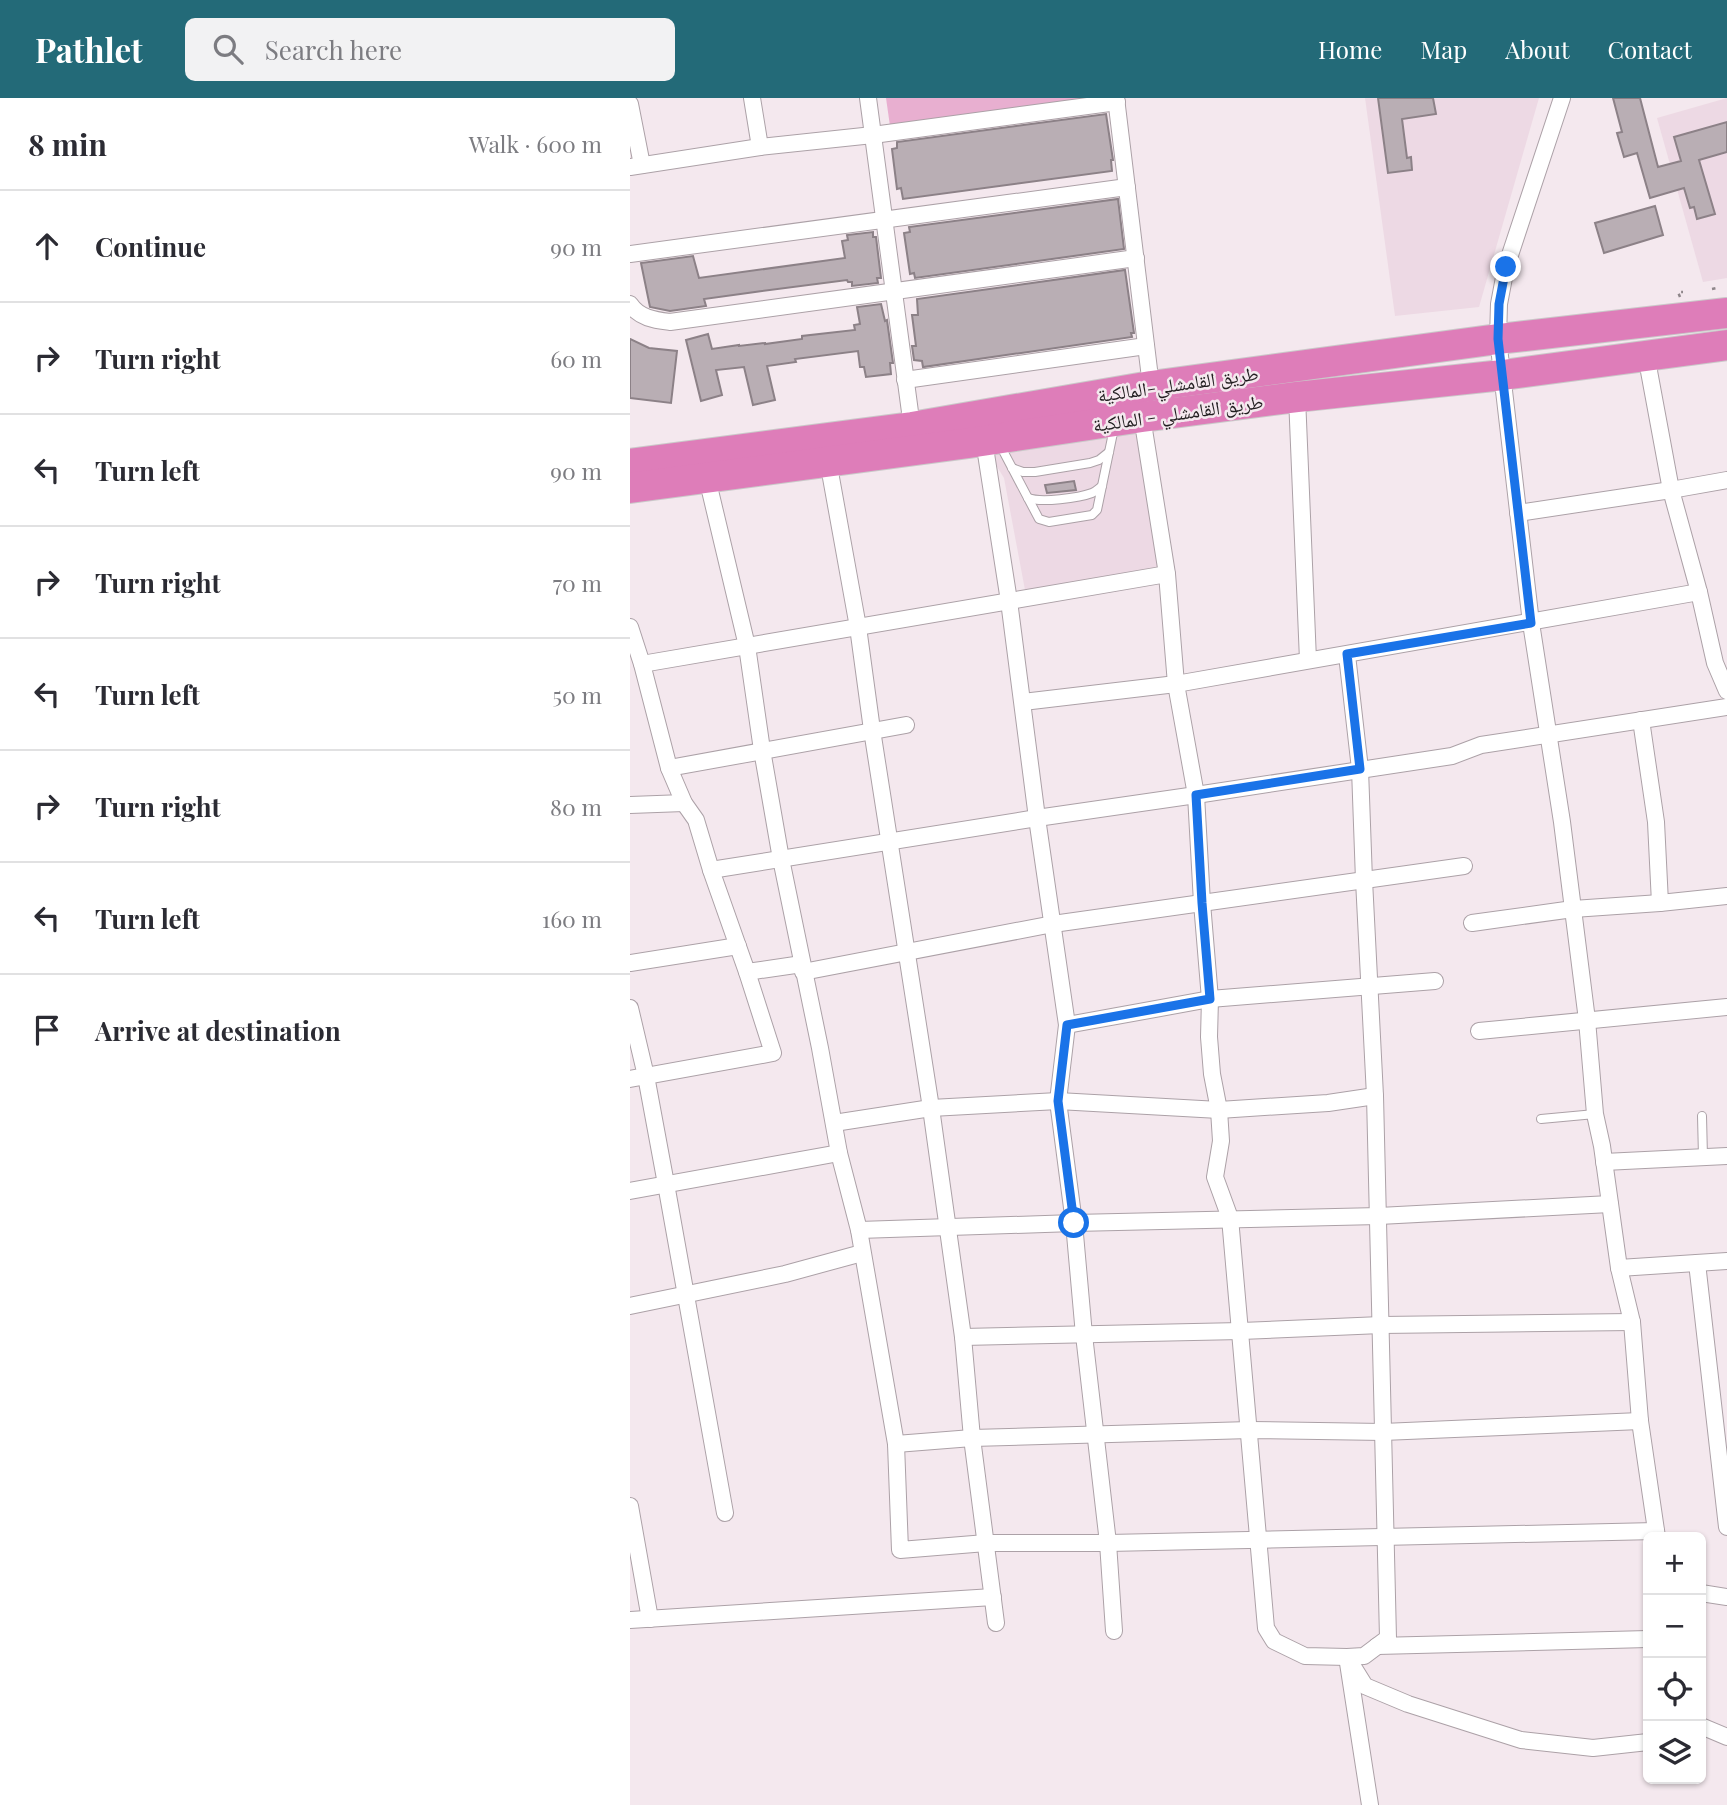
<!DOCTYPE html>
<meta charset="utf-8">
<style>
body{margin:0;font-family:"Playfair Display","Noto Naskh Arabic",serif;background:#f2f2f3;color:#2b2b33}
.controls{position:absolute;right:21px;bottom:21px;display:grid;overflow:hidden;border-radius:10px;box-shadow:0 2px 5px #0004}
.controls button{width:63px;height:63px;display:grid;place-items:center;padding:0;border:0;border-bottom:2px solid #e1e1e2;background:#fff;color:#2b2b33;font:35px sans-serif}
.stop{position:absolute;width:21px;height:21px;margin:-16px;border:5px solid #1a73e8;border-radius:50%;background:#fff}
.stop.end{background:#1a73e8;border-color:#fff;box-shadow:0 2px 7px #0008}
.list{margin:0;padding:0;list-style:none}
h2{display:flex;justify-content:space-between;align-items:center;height:91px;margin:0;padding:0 28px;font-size:30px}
h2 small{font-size:23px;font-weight:400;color:#7c7c81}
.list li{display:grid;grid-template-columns:46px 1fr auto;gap:21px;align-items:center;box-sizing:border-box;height:112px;padding:0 28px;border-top:2px solid #e1e1e2}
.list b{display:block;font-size:26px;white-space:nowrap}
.list em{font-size:23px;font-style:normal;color:#7c7c81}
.icon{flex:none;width:38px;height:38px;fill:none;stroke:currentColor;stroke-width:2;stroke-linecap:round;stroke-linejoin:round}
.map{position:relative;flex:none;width:1097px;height:1707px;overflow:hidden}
header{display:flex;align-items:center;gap:42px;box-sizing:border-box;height:98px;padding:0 35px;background:#236a78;color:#fff}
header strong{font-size:33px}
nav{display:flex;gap:38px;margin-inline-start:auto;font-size:24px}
.search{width:490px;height:63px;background:#f2f2f3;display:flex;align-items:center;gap:18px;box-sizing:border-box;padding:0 24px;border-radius:10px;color:#7c7c81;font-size:26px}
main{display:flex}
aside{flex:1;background:#fff}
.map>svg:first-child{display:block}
.built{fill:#edd9e4}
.green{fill:#e8afd0}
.building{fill:#b9aeb4;stroke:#8c8187;stroke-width:2}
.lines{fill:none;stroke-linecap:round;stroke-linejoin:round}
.lane-casing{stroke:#aca1a7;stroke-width:10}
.street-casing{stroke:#aca1a7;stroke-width:18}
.highway-casing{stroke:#cac9c9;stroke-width:32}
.path{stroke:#8e868a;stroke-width:2.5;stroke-dasharray:3.5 5;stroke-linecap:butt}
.lane{stroke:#fff;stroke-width:8}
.street{stroke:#fff;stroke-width:16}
.highway{stroke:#de7db9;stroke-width:30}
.route{stroke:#1a73e8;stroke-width:9}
.labels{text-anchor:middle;stroke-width:5;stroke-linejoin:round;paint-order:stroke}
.street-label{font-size:19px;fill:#221e20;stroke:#f4e8ee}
</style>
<header>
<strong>Pathlet</strong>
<div class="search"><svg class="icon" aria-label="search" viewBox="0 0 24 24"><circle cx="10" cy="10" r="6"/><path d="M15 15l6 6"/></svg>Search here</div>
<nav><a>Home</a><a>Map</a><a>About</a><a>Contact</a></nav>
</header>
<main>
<aside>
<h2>8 min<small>Walk · 600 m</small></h2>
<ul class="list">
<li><svg class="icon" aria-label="ahead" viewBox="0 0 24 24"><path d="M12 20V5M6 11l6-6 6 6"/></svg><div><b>Continue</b></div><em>90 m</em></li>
<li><svg class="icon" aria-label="right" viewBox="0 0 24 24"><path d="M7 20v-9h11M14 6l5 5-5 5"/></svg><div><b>Turn right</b></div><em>60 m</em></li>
<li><svg class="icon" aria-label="left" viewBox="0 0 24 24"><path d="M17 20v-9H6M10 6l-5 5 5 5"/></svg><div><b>Turn left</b></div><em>90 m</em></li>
<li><svg class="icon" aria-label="right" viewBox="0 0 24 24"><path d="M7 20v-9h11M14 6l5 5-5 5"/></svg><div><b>Turn right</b></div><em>70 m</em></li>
<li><svg class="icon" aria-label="left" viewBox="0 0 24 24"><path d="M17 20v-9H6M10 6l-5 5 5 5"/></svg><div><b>Turn left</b></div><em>50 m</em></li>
<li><svg class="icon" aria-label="right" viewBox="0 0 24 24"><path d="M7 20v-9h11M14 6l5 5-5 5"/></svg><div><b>Turn right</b></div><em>80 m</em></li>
<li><svg class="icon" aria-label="left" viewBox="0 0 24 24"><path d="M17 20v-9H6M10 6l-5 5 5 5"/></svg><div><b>Turn left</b></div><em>160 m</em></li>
<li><svg class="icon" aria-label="arrive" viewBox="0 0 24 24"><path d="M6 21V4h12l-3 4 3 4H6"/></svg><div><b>Arrive at destination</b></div></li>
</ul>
</aside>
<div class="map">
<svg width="1097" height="1707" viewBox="0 0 1097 1707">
<rect width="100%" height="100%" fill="#f4e8ee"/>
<!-- built -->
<g class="built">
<path d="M735,0H909L849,209L765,218Z"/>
<path d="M1097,0V180L1073,184L1027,20Z"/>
<path d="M506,329L529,470L395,492L374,380L363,362L361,351Z"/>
</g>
<!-- green -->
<path class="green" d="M256,0H456L260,28Z"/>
<!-- building -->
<g class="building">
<path d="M748,0H803L806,16L772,21L777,60L781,59L782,72L758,75Z"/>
<path d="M983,0H1010L1028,69L1051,63L1044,39L1097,24V54L1069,62L1085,116L1067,121L1064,109L1060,110L1054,90L1020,100L1007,55L994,59L987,35L992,34Z"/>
<path d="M476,16L483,62H481L482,73L273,101L271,90L267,91L262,51L267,50V44Z"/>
<path d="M488,101L494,151L285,180L284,175L280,176L274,135L280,134L279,129Z"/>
<path d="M1025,108L1033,137L974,155L965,125Z"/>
<path d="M243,134V139H246L251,180H247L248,185L222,188V184H218L217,182L125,194L74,201L76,208L40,213L20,209L11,165L63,158L69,180L215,160L212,143L218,142L217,137Z"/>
<path d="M495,172L504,235H501L502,239L293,269L292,263L284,262L282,248H286L282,217H288L287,201Z"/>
<path d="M251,206L255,223L257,222L263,265H260L261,276L236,279L234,269H230L228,253L165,261L166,264L137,268L145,302L123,307L114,269L86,272L92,297L71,303L56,242L78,236L82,251L109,247V248L135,245V246L172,241V238L225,232L224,227L230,226L227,209Z"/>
<path d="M0,241L19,250L47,253L41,305L0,300Z"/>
<path d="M444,383L446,392L417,395L415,387Z"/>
</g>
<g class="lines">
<defs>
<g id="lane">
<path d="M370,347L409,421L419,424L462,417L467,412L484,330"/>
<path d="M382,370L393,374H405L460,365L469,362L479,354"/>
<path d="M398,400C411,405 449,400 462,395C467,393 468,391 472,388"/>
<path d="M1072,1018L1073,1059"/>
<path d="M911,1021L965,1016"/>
</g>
<g id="street">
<path d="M122,0L130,49"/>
<path d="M238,0L282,329"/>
<path d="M486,0L521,288"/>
<path d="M932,0L876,169L869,206L868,241L901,525L932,724L957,922L965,1016L972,1048L989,1170L1002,1224L1010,1323L1027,1439"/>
<path d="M0,6L12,67"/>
<path d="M0,69L130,49L243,37L487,4"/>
<path d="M0,156L497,89"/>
<path d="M0,206C9,220 25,222 40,224L506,160"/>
<path d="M1016,257L1041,392L1069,494L1085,565L1097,593"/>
<path d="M275,282L516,248"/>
<path d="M667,299L678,562"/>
<path d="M512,319L537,476L546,586L566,697L572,805L580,901L579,939L582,976L589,1012L591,1043L585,1079L600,1120L636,1530L644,1543L675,1558L717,1559L734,1558L758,1540L745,998L734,782L730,671L717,557"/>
<path d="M354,343L379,503L407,720L437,927L428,1003L444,1125L454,1237L478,1445L484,1533"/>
<path d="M198,363L228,529L242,632L301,1010L333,1239L342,1340L366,1525"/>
<path d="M77,380L117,548L132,652L151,761L190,950L209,1055L229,1132L266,1346L270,1452L356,1445H478L1026,1433"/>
<path d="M888,415L1041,392L1097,382"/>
<path d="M0,529L12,566L39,670L54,705L66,722L81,772L117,874L143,955L0,981"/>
<path d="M12,566L537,476"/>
<path d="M393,604L546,586L1069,494"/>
<path d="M1011,622L1026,724L1030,805"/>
<path d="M39,670L276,627"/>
<path d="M0,707L54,705"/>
<path d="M81,772L407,720L566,697L822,658L851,647L1097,609"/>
<path d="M842,825L943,811L1030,805L1097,798"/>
<path d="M0,865L108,848"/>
<path d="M117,874L172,866"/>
<path d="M173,874L423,826L834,768"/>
<path d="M0,910L16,978L36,1086L95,1415"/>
<path d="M437,927L580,901L805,883"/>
<path d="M849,933L1097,909"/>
<path d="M204,1025L301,1010L428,1003L589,1012L698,1005L745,998"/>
<path d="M974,1064L1097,1058"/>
<path d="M0,1093L209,1055"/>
<path d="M229,1132L444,1125L749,1118L980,1106"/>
<path d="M1067,1165L1097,1429"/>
<path d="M989,1170L1097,1163"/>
<path d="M0,1208L155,1176L232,1155"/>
<path d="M333,1239L611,1233L751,1227L1002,1224"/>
<path d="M266,1346L342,1340L620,1332L753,1334L1010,1323"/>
<path d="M0,1408L20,1521"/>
<path d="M1071,1495L1097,1499"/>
<path d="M0,1522L363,1499"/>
<path d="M747,1548L1018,1541"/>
<path d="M717,1559L735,1588L778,1606L891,1642L963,1650L1018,1644"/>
<path d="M718,1565L740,1707"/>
<path d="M1071,1628L1097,1639"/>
</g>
<g id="highway">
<path d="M0,366L282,329L521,288L868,241L1097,215"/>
<path d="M0,390L339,345L512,319L667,299L873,277L1097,247"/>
</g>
</defs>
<!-- lane casing -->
<use href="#lane" class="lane-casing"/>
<!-- street casing -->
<use href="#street" class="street-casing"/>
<!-- highway casing -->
<use href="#highway" class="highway-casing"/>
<!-- path -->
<g class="path">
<path d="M1082,191L1087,190V193"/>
<path d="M1050,199L1048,194H1053"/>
</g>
<!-- lane -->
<use href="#lane" class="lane"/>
<!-- street -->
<use href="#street" class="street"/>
<!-- highway -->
<use href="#highway" class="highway"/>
</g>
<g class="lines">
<!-- route -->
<path class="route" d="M444,1125L428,1003L437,927L580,901L572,805L566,697L730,671L717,556L901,525L868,241L869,206L876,169"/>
</g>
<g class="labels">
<!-- street labels -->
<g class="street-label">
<text transform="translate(548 286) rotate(-8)" y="7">طريق القامشلي-المالكية</text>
<text transform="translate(548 315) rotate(-8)" y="7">طريق القامشلي - المالكية</text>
</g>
</g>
</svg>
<div class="controls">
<button>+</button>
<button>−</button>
<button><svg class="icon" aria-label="locate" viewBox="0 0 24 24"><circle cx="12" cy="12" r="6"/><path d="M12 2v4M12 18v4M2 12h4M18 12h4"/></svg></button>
<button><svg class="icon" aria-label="layers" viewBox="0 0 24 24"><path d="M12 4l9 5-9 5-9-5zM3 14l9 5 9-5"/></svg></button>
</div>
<div class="stop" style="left:444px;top:1125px"></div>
<div class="stop end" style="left:876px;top:169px"></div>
</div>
</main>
